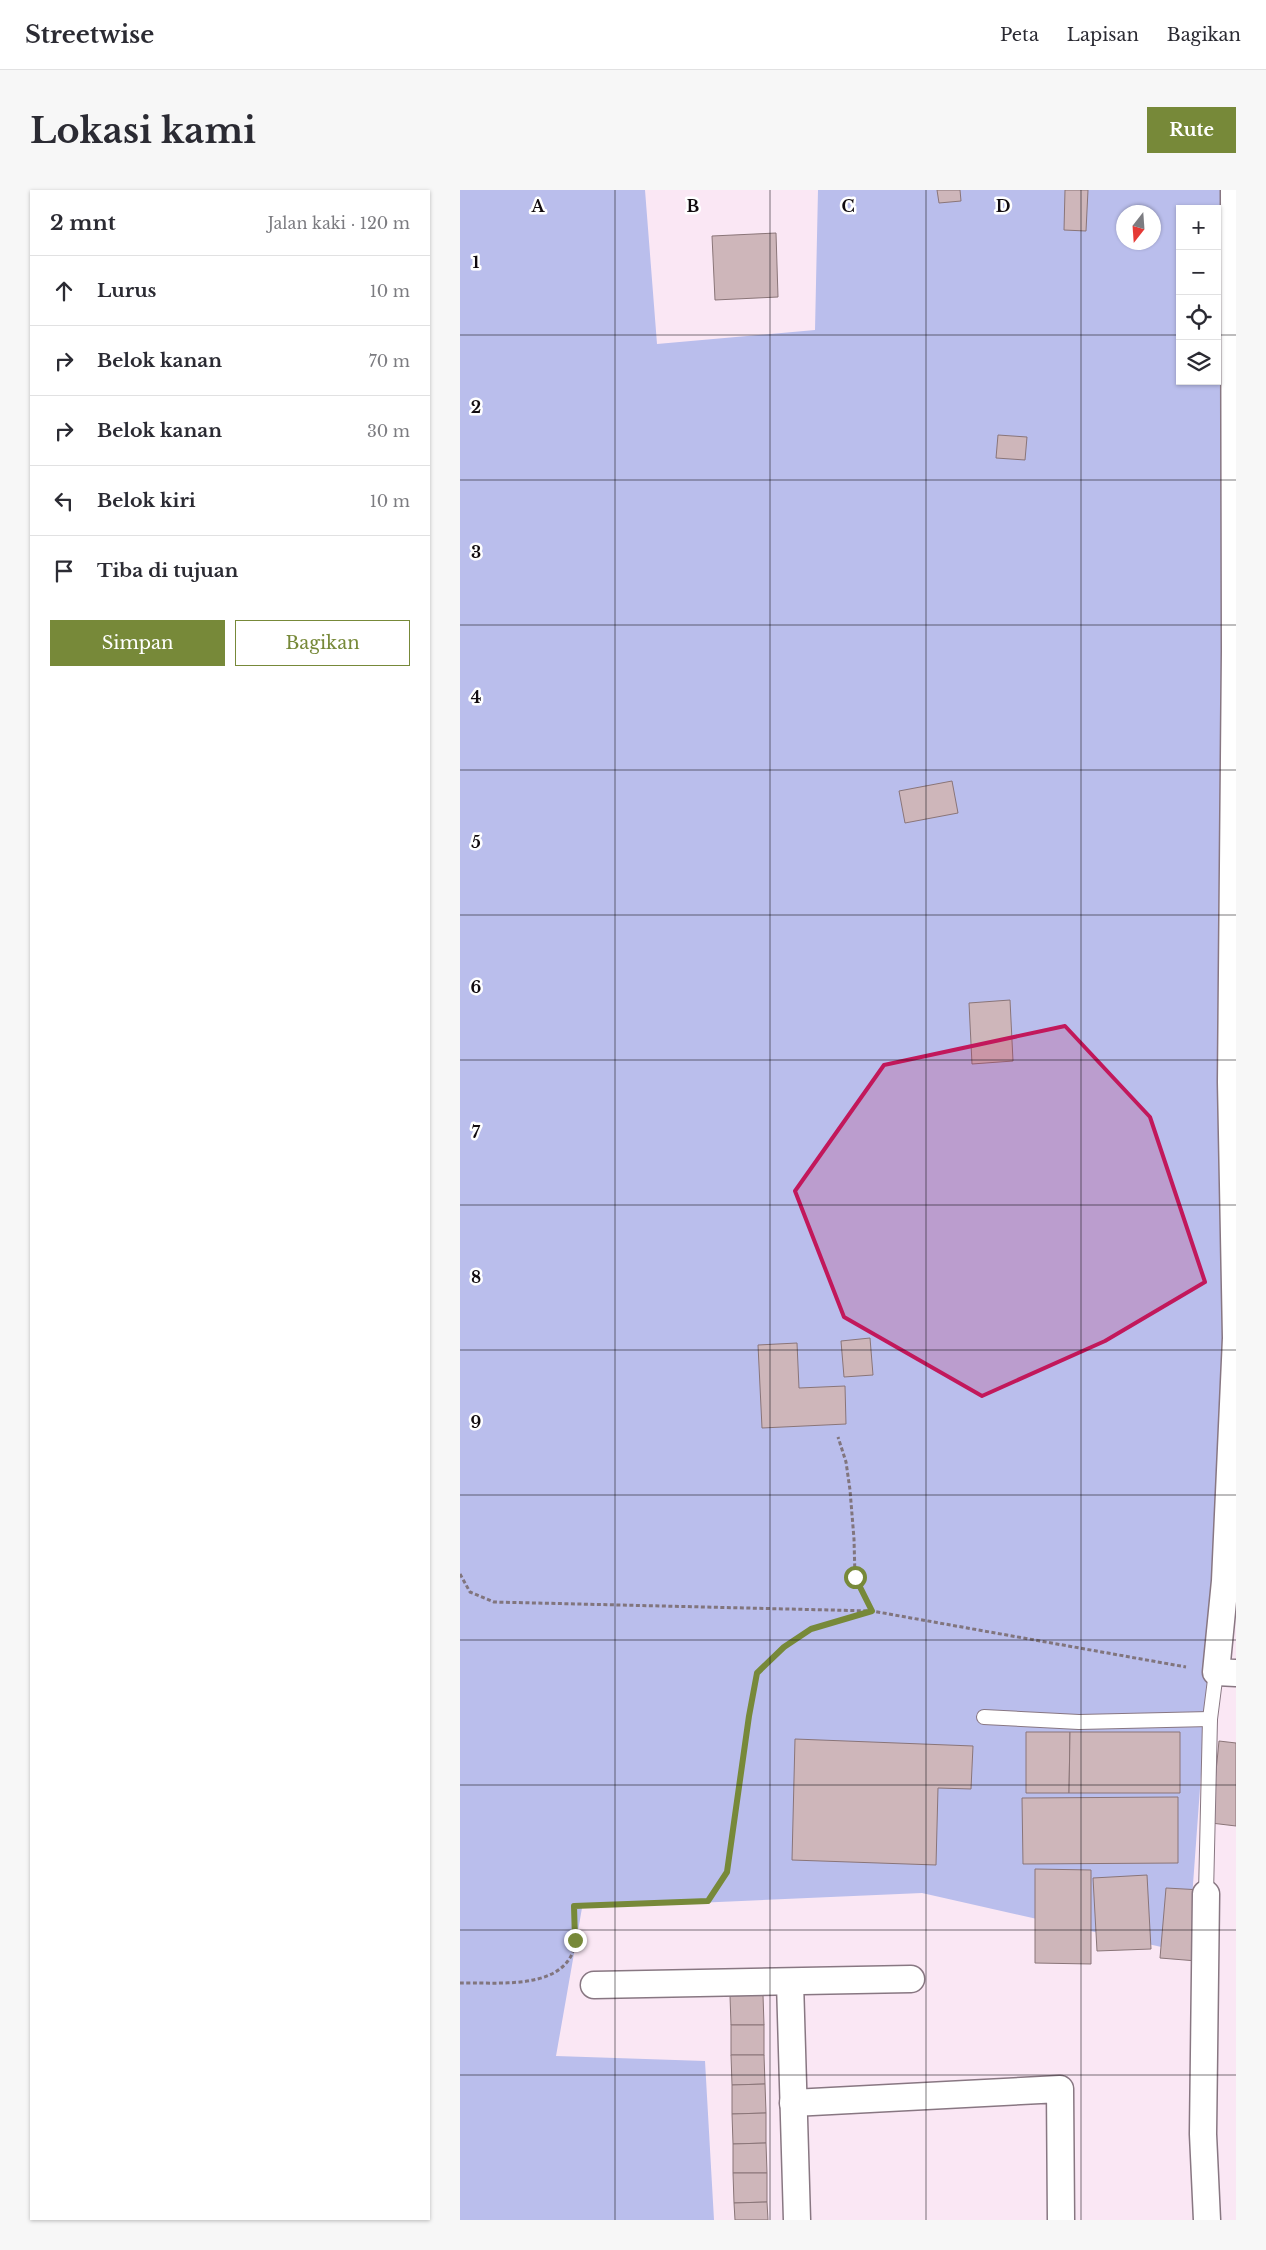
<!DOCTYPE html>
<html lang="id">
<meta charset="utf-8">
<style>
body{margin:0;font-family:"Libre Baskerville",serif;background:#f7f7f7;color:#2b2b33}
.controls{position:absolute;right:15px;top:15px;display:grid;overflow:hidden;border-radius:0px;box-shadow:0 1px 4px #0004}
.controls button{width:45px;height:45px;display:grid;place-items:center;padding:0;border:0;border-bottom:1px solid #e1e1e2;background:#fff;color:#2b2b33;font:25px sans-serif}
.compass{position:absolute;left:656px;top:15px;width:45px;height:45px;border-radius:50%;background:#fff;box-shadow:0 1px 4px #0004;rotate:197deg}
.stop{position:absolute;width:15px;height:15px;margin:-11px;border:4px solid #778939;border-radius:50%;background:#fff}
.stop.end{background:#778939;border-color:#fff;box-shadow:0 1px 5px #0008}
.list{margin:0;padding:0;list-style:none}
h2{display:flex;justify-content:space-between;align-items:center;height:65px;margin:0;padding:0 20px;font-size:21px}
h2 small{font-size:16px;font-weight:400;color:#7c7c81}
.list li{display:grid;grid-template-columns:32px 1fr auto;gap:15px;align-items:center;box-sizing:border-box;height:70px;padding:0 20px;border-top:1px solid #e1e1e2}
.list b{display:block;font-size:19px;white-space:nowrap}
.list em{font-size:16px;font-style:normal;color:#7c7c81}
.actions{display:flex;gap:10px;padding:15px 20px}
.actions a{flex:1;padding:11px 0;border:1px solid #778939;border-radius:0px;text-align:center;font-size:18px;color:#778939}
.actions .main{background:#778939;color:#fff}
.icon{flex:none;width:28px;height:28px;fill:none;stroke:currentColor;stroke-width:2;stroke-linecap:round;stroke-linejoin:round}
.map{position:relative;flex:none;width:776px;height:2030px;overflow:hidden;border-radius:0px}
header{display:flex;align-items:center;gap:30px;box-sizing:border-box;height:70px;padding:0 25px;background:#fff;border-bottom:1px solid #e1e1e2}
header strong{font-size:24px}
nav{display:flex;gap:28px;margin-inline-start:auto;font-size:18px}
.intro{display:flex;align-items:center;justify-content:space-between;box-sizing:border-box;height:120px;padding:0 30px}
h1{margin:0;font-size:35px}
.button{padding:12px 22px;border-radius:0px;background:#778939;color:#fff;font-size:18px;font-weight:700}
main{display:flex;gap:30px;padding:0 30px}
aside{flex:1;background:#fff;border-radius:0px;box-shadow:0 1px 4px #0004}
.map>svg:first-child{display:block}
.water{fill:#babeec;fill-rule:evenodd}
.building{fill:#ceb6ba;stroke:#8a7578}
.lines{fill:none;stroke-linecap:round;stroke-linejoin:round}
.service-casing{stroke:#887782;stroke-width:16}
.minor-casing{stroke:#887782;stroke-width:29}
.path{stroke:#81757d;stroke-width:3;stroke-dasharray:4 2.5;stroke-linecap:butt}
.service{stroke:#fff;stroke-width:14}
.minor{stroke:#fff;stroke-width:26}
.route{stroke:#778939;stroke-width:6}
.marked{fill:#c2185b;fill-opacity:0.2;stroke:#c2185b;stroke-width:4;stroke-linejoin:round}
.grid{fill:none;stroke:#110b0f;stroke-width:1;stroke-opacity:0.55}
.grid-label{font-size:16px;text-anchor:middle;font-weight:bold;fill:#110b0f;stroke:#fff;stroke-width:5;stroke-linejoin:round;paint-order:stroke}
</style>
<header>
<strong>Streetwise</strong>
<nav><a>Peta</a><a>Lapisan</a><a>Bagikan</a></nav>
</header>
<div class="intro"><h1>Lokasi kami</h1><a class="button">Rute</a></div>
<main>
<aside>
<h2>2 mnt<small>Jalan kaki · 120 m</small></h2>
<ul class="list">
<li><svg class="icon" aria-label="ahead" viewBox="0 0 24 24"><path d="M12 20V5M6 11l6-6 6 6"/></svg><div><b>Lurus</b></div><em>10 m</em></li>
<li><svg class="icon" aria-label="right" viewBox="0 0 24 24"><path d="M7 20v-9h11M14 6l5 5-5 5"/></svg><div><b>Belok kanan</b></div><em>70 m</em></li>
<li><svg class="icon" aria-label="right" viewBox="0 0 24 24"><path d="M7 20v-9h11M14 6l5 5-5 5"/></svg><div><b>Belok kanan</b></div><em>30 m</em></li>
<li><svg class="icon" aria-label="left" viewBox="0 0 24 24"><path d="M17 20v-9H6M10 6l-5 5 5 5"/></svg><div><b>Belok kiri</b></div><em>10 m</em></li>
<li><svg class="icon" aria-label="arrive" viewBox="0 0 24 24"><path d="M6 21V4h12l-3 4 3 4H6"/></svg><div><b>Tiba di tujuan</b></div></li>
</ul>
<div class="actions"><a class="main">Simpan</a><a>Bagikan</a></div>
</aside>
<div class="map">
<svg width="776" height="2030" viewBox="0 0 776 2030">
<rect width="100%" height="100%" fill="#fae7f4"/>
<!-- water -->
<path class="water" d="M0,0H185L197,154L355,140L358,0H768L764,1170L749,1475L728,1763L462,1703L122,1718L96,1866L245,1871L254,2030H0ZM720,19H757V191H720ZM664,22H694V52H664Z"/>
<!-- building -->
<g class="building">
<path d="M477,0H500L501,11L479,13Z"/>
<path d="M605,0H628L626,41L604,40Z"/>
<path d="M316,43L318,107L255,110L252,46Z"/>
<path d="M538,245L567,247L565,270L536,268Z"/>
<path d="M492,591L498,623L445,633L439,601Z"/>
<path d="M550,810L553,871L512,874L509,813Z"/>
<path d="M410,1148L413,1185L384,1187L381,1151Z"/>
<path d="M337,1153L339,1198L385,1196L386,1234L302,1238L298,1155Z"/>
<path d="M566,1542H610L609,1603H566Z"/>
<path d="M610,1542H720V1603H609Z"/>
<path d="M335,1549L513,1556L511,1599L478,1598L476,1675L332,1670Z"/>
<path d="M759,1551L776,1553V1636L751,1633Z"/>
<path d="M718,1607V1673L563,1674L562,1608Z"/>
<path d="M575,1679L631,1680V1774L575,1773Z"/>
<path d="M687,1685L691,1759L637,1761L633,1688Z"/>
<path d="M706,1698L742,1700L737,1771L700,1768Z"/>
<path d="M303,1805L304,1835H271L270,1806Z"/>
<rect x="271" y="1835" width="33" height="30"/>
<path d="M271,1865H304L305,1894L272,1895Z"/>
<path d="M305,1894L306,1923L272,1924V1895Z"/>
<path d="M306,1923V1953L273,1954L272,1924Z"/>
<path d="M306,1953L307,1983H273V1954Z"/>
<path d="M273,1983H307V2012L274,2013Z"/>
<path d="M307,2012L308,2030H275L274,2013Z"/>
</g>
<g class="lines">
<defs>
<g id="service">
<path d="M524,1527L619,1532L750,1529"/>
<path d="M746,1704L750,1529L756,1482"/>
</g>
<g id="minor">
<path d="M774,0L775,461L771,892L776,1148L765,1391L756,1482L776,1483"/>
<path d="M746,1704L743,1944L747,2030"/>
<path d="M330,1792L337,2030"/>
<path d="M134,1795L451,1789"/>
<path d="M333,1913L600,1899L601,2030"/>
</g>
</defs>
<!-- service casing -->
<use href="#service" class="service-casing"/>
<!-- minor casing -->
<use href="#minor" class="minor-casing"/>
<!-- path -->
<g class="path">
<path d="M0,1384L10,1402L34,1412L412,1421L726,1477"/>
<path d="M0,1793C33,1792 93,1800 111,1766C118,1752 115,1732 114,1716L248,1711L267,1682L289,1526L297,1483L324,1457L351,1439L412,1421L395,1387L394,1349L390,1300L386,1272L378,1247"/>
</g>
<!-- service -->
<use href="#service" class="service"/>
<!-- minor -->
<use href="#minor" class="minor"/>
</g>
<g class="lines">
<!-- route -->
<path class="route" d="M115,1750L114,1716L248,1711L267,1682L289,1526L297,1483L324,1457L351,1439L412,1421L395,1387"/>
</g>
<!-- marked area -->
<path class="marked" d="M605,836L690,927L745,1092L645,1151L522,1206L384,1127L335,1001L424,875Z"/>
<!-- grid -->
<path class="grid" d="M155,0V2030M310,0V2030M466,0V2030M621,0V2030M0,145H720M757,145H776M0,290H776M0,435H776M0,580H776M0,725H776M0,870H776M0,1015H776M0,1160H776M0,1305H776M0,1450H776M0,1595H776M0,1740H776M0,1885H776"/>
<g class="grid-label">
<text x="78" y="22">A</text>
<text x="233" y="22">B</text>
<text x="388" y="22">C</text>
<text x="543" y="22">D</text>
<text x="16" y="78">1</text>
<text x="16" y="223">2</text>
<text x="16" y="368">3</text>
<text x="16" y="513">4</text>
<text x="16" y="658">5</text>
<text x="16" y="803">6</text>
<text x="16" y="948">7</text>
<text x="16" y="1093">8</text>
<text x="16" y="1238">9</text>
</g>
</svg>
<div class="controls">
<button>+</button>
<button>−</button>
<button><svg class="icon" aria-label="locate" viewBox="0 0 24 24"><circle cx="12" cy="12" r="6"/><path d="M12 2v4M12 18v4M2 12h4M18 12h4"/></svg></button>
<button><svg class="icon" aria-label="layers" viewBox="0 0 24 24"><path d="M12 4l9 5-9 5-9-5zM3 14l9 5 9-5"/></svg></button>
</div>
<svg class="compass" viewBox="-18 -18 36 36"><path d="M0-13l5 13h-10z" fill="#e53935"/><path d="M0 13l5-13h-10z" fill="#7c7c81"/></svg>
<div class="stop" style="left:395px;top:1387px"></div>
<div class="stop end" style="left:115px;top:1750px"></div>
</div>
</main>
